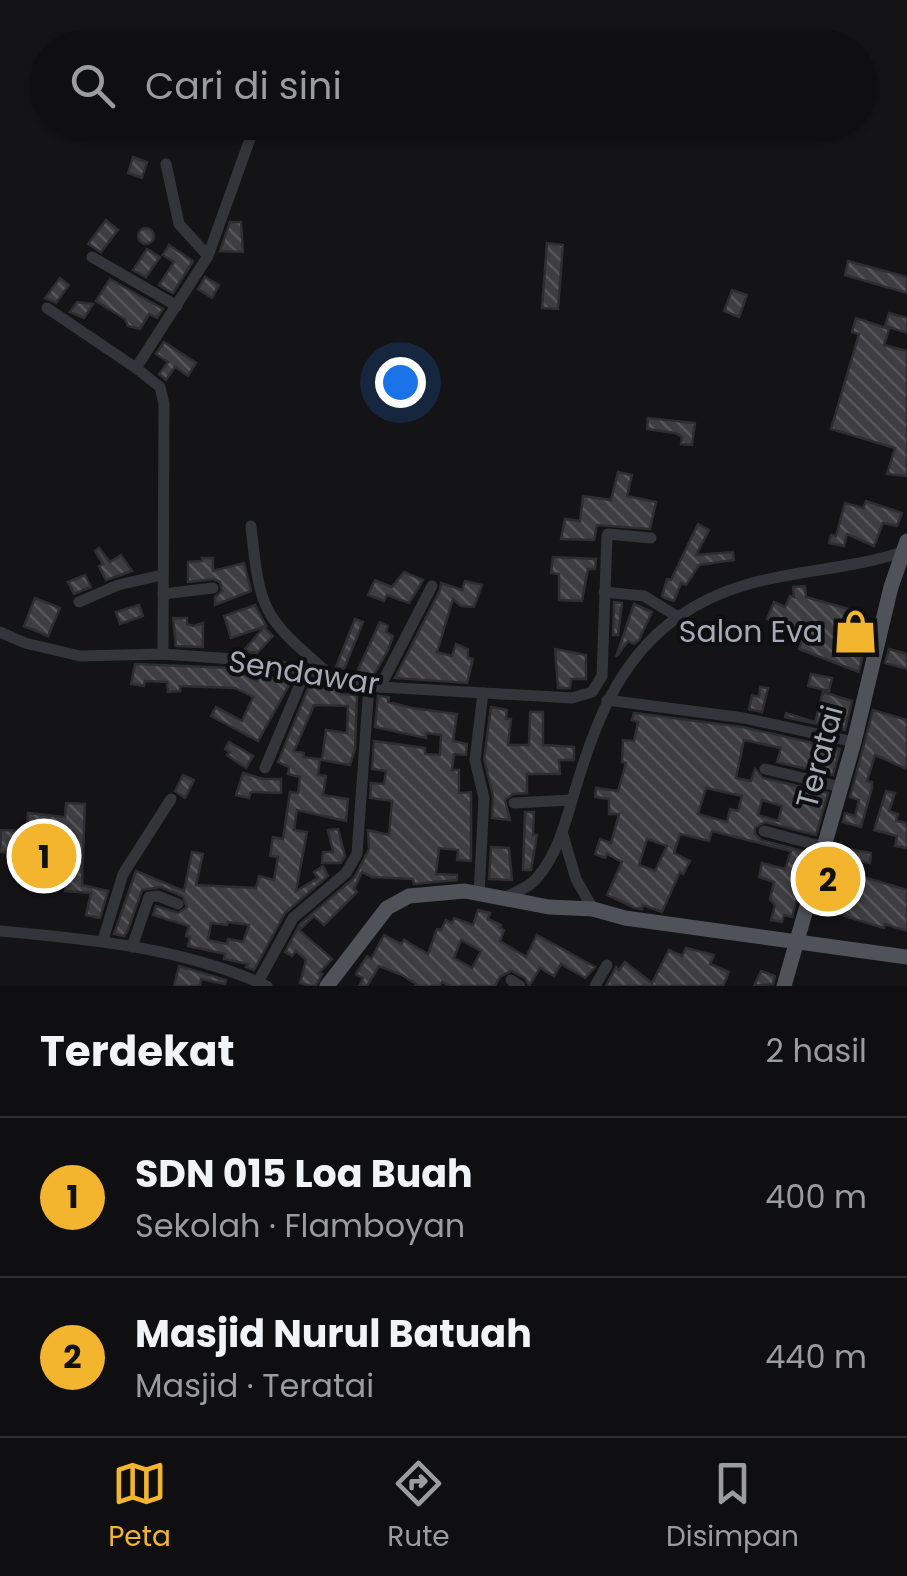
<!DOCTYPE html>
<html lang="id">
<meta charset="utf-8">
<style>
body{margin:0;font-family:Poppins,sans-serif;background:#1d1c1e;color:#f1f3f6}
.you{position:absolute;left:400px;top:382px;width:35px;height:35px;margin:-25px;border:8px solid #fff;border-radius:50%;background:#1a73e8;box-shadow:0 0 0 15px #1a73e833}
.badge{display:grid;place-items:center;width:65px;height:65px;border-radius:50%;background:#f3b52d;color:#111;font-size:32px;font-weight:700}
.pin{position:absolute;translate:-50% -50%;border:5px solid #fff;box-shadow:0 2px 10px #0006}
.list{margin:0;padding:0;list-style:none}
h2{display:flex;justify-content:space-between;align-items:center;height:130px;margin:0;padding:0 40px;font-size:42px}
h2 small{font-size:32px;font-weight:400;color:#9b9c9f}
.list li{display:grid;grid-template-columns:65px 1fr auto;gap:30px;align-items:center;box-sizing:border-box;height:160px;padding:0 40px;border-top:2px solid #2f2e30}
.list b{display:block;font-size:38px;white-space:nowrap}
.list p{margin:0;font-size:32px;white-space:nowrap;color:#9b9c9f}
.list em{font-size:32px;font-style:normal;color:#9b9c9f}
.icon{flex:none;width:55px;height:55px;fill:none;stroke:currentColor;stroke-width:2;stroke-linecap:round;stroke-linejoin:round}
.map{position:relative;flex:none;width:907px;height:986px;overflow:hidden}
.search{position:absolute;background:#0f0e10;box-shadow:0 2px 8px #0004;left:30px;right:30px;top:30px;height:110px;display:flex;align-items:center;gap:25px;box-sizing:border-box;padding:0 35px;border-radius:55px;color:#9b9c9f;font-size:38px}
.sheet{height:450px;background:#0f0e10}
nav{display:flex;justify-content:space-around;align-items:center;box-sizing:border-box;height:140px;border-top:2px solid #2f2e30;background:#0f0e10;font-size:28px;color:#9b9c9f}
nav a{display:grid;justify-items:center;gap:5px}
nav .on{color:#f3b52d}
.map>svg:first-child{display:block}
.building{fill:url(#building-back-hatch);stroke:#2e2d31;stroke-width:2.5;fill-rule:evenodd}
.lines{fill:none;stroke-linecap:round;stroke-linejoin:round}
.minor{stroke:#34353a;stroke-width:11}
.major{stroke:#505259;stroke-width:15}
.major-bridge{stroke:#505259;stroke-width:15}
.labels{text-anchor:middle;stroke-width:8;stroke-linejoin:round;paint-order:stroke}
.poi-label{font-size:30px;fill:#a5aab6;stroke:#0f0e10;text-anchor:end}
.street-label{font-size:30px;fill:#a5aab6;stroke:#0f0e10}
</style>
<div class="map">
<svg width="907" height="986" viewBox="0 0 907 986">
<defs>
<pattern id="building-back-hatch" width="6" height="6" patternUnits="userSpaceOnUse" patternTransform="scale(2.5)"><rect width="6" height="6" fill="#3e3e42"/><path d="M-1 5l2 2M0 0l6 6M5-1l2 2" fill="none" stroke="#57575b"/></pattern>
</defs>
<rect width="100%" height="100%" fill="#141315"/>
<!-- building -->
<g class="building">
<path d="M133,157L147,162L142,178L128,173Z"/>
<path d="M106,220L118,230L101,252L88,244Z"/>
<path d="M230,222H241L243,252L220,251Z"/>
<circle cx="146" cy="236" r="8"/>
<path d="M547,243L563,245L558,309L542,308Z"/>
<path d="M169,245L193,261L173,293L159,285L174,262L163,255Z"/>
<path d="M147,249L160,257L146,277L133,270Z"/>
<path d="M848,261L907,277V293L845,275Z"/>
<path d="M205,277L219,285L212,298L198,289Z"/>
<path d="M60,278L69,285L56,303L45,298Z"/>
<path d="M110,279L163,309L157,318L149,314L140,329L128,326L125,319L96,301Z"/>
<path d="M732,290L747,295L739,317L724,311Z"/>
<path d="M77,302L93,304L84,318L70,312Z"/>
<path d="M889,313L907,318V333L885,326Z"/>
<path d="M856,318L889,329L884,345L907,351V476L887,474L895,448L831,429L859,334L852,332Z"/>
<path d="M164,342L196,363L188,376L175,367L166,380L159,374L168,362L156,354Z"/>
<path d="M648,418L695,423L692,445L681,444L682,437L675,433L647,429Z"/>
<path d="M618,472L632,475L627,496L656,502L650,529L597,525L594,540L561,539L565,519L580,521L583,496L611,500Z"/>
<path d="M866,501L902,513L897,526L883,523L874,546L847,534L844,546L829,543L831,535L836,536L845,503L863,508Z"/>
<path d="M698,524L709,530L696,555L733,552L734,560L699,565L686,585L681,583L674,601L665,598L662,596L667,579L671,580Z"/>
<path d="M99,548L110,562L121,555L132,571L106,580L99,566L103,564L95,551Z"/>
<path d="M553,557L596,559L595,569H588L582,601L559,600V574L551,573Z"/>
<path d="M202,558H213V571L244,563L251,591L215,605V597L222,591L220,582L213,579L188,582V562L202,561Z"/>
<path d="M404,572L423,580L409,603L387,595L384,601L368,595L375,580L392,587Z"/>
<path d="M85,575L91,587L74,594L68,582Z"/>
<path d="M465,581L482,585L474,607L461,606L453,599L437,652L452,656L456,644L468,649V658L473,659L467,683L395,678L440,590L441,583L462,590Z"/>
<path d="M805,586L806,597L855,611L853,621L867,623L863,640L866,641L859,672L799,649L803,637L767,619L774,602L785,607L790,596L794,597L793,587Z"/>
<path d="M35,598L60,608L48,636L24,626Z"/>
<path d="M614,602L622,603L618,635H613Z"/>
<path d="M634,604L652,612L639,640L634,644L628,641L616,657Z"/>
<path d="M139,605L143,616L120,624L116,612Z"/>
<path d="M255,605L266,626L231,638L224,616Z"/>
<path d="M173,618H187V624L193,626L203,623V647L176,646Z"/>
<path d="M355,619L363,622L344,669L336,667Z"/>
<path d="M380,622L388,626L386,632L393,636L388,650L373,676L357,672Z"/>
<path d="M264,627L273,636L257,653L249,652L245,649Z"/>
<path d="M555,649L586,655V679H571L570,688H558Z"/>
<path d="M889,649L907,654V669L885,663Z"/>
<path d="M135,664L232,668L257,681L261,673L279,681L281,676L293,678L258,741L211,716L216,707L242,721L253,697L235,688L180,686V691L168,692L167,682L145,681L144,686L131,684Z"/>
<path d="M811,674L832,678L829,691L808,686Z"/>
<path d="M311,681L316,683L315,687L341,688V694L357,695L355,749L350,765L322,760L326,730L347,733L348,706L314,705L294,751L304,753L303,757L320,759L318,775L326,776L323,795L348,799L346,821L297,810L294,830L307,832L296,891L318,878L314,872L323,866L328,876L285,913L254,970L246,967L248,964L224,959L225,954L188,946L190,937L186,936L189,926L153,915L156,906L178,913L187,907L182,896L161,887L142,890L127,932L124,936L114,934L136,871L184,891L192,852L203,854L196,885L256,888L259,876L274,880L278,857L270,856L273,837L283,839L290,792L298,793L300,777L288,774L289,767L278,762ZM228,922L249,925L243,942L228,939L227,944L208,940L211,923L227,925Z"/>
<path d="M760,687L768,688L762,712L749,709L752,695L759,697Z"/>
<path d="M823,692L852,701L845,730L785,717L786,713L815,722Z"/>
<path d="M378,696L389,697L388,702L412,708L457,714L453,741L467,744L466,755L454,754L452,770H459V793L471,792V861L457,860L458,850L439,848L436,874L457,875V880L414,884L413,879L372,877L362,872L354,889L357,892L324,925L314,916L299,930L332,959L319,973L322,974L316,986H311L300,983L306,960L296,951L292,956L285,952L300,924L354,878L369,849L368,830L389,835L392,801L370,798L371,783L384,784L386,771L372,769L374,741L425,748V754L440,755L441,735L426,733V738L375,727Z"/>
<path d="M491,707L507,710L506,719H511L508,745H529L530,712H543V745L574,747V760H559L560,774H527V793L513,794L505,800L510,820L492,818L493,796L484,759Z"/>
<path d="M873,710L907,720V769L875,755L867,781L872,782V788L861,827L843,822L845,813L855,816L859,800L850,797Z"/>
<path d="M634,713L742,727L840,749L833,775L777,762L781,748L744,740L736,778L751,781L755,769L763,778L828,793L816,835L765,822L755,828V834L761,840L810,853L792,917L784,915L782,922L771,920L775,905L770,899L774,882L759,877L762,863L785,869L791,851L712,831L709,841L680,834L674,853L690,861L683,874L680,872L662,912L643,905L642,909L635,908L607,895L622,862L607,854L605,858L595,854L600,839L611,843L619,814H609V799L595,797L596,788L618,791L626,763L622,762L623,740L634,741L638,722L632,720ZM706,788L742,796L738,811L730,809L727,822L698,814ZM762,800L782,806L778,821L758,815ZM647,839L667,846L655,871L639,865Z"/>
<path d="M229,742L253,756L246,768L227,755L230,752L225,749Z"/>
<path d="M243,773L263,779H281V793L251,792L249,798L236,795Z"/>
<path d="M183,775L194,780L185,798L175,791Z"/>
<path d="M886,791L895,793L889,811L898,814L896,821L907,823V848L895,846L897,836L874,830Z"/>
<path d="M66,803L85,804L82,885L108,891L100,918L86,915L91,893L65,891L66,879L14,877L15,853L0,852L1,830L27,831L28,813L65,817ZM45,837L64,838L62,863L42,862Z"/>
<path d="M525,812H534L533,835H537L531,870H523Z"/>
<path d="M338,829L345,856L341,863H322L323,852H333L328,830Z"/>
<path d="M491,847L509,848L512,880L489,879Z"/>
<path d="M842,848L871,853L870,863L840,858Z"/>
<path d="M857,875L907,890V931L885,924L884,928L844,916Z"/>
<path d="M478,910L490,913L488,919L501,925L500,928L504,930L500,941L526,957L537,935L595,967L585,978L561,964L554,976L540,968L529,986L525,978L511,971L500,977L495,986H450L442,982L440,986H415L416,984L402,975L379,966L367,986H359L363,978L356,974L367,956L371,959L384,935L401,944L404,940L428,954L437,929L441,930L446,920L452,923L454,918L473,925ZM461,940L481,951L472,968L454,958Z"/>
<path d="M686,948L714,955L710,964L729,972L723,986H606L616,967L619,970L625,962L652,983L669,950L682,956Z"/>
<path d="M179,966L226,980L225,984L201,979L200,986H174Z"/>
<path d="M761,971L775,976L773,984L754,986Z"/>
</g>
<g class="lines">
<!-- minor -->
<g class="minor">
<path d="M166,164L179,224L208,256"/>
<path d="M92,257L177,306"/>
<path d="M47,308L136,368"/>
<path d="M251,526C260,614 263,616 329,674"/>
<path d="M604,592L644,596L678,617"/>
<path d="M163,594L213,588"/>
<path d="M79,602L118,585L162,575"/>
<path d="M0,632L25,643L80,656L163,654L233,659L306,670L380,687L572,698L592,692L602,676L607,536L608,534L651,538"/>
<path d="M163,654L164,404L160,387L136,368L208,256L252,133"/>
<path d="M380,687L432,586"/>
<path d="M607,700L744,718L854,742"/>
<path d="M265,768L306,670"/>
<path d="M765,769L841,787"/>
<path d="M514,803L572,800"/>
<path d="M764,831L824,847"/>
<path d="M563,835L576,879L593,909"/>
<path d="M479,894L484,798L475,760L483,693"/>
<path d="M503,898C514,893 528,888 536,879C557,855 564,827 573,797C593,728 617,660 678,617C748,567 826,577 903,552"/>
<path d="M0,931C90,939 184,948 267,986"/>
<path d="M103,940L123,874L171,799"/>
<path d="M132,947L149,897L158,896L178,904"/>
<path d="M511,980L520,986"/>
<path d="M258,982L293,918L346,873L357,854L369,685"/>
<path d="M595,986L607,965"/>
</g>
<!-- major -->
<g class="major">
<path d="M327,986L387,908L409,896L465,891L549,907L593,909"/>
<path d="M784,986L854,742L891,587L907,541"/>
</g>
<!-- major-bridge -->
<path class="major-bridge" d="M593,909L625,918L907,957"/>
</g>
<!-- icons -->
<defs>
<symbol id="shop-bare" viewBox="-9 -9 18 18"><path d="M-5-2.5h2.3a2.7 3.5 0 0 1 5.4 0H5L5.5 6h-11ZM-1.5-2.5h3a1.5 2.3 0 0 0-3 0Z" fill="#f3b52d" stroke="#0f0e10" stroke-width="2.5" paint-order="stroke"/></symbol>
</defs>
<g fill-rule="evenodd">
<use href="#shop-bare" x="824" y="600" width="63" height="63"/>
</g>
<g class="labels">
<!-- poi labels -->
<g class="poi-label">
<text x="823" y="642">Salon Eva</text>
</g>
<!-- street labels -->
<g class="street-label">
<text transform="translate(304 673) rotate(9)" y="10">Sendawar</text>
<text transform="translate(820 757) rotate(-75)" y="10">Teratai</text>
</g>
</g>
</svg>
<div class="you"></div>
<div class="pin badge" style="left:44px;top:856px">1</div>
<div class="pin badge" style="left:828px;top:879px">2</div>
<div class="search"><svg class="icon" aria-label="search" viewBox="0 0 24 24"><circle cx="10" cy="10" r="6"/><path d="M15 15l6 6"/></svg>Cari di sini</div>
</div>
<section class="sheet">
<h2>Terdekat<small>2 hasil</small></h2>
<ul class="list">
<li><span class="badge">1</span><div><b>SDN 015 Loa Buah</b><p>Sekolah · Flamboyan</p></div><em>400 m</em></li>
<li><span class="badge">2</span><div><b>Masjid Nurul Batuah</b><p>Masjid · Teratai</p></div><em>440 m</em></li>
</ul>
</section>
<nav>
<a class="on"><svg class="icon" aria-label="map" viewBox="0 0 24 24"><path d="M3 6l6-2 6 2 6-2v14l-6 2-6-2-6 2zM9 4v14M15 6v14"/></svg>Peta</a>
<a><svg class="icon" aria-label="directions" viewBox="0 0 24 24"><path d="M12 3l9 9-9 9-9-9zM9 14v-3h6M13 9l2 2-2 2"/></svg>Rute</a>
<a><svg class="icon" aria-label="saved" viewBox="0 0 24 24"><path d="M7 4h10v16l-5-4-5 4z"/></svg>Disimpan</a>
</nav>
